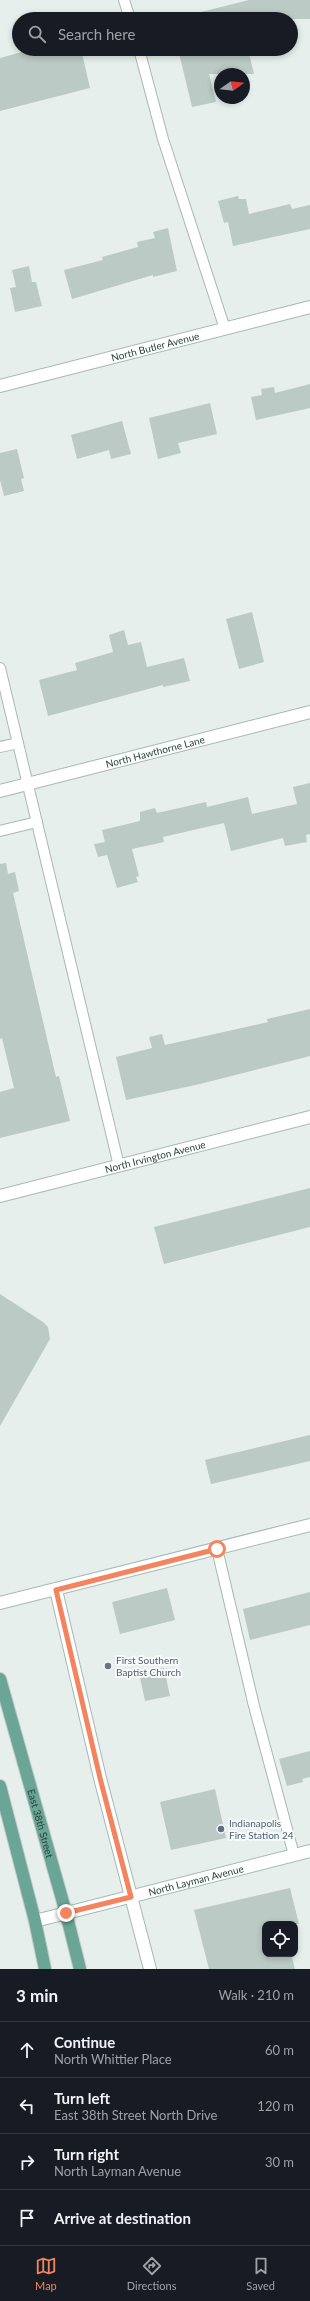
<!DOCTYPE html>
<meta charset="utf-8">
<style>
body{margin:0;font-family:Lato,sans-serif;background:#242831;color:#f1f3f6}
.controls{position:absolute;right:12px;bottom:12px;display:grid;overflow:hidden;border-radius:8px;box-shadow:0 2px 6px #0003}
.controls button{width:36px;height:36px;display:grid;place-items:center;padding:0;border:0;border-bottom:1px solid #363941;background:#171b24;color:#f1f3f6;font:20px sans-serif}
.compass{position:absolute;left:214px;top:68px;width:36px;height:36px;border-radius:50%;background:#171b24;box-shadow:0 2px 6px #0003;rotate:76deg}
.stop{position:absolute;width:12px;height:12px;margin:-9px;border:3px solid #f4845f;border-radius:50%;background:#fff}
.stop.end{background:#f4845f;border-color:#fff;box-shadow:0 1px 4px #0008}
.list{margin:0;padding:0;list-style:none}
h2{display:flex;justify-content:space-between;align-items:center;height:52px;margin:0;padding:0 16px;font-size:17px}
h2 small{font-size:13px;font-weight:400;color:#9ea1a6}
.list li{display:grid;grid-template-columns:26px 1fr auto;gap:12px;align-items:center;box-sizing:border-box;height:56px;padding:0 16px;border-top:1px solid #363941}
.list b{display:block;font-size:15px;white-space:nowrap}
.list p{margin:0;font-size:13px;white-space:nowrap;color:#9ea1a6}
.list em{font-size:13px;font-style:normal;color:#9ea1a6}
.icon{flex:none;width:22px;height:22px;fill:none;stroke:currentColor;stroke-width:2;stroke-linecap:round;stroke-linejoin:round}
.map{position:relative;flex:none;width:310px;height:1969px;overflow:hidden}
.search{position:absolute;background:#171b24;box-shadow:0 2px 6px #0003;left:12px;right:12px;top:12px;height:44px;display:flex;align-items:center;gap:10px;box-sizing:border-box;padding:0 14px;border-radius:22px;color:#9ea1a6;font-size:15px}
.sheet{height:276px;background:#171b24}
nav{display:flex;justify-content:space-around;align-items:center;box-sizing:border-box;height:56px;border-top:1px solid #363941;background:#171b24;font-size:11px;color:#9ea1a6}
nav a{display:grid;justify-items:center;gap:2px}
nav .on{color:#f4845f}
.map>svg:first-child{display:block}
.building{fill:#bbcac4}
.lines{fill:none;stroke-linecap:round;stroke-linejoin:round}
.lane-casing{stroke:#a8b8b2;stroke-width:12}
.street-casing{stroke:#a8b8b2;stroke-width:14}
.secondary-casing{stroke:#a4bbb3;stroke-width:14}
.primary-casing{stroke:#c2cac8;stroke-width:14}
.lane{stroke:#fff;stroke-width:10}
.street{stroke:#fff;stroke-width:12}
.secondary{stroke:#fff;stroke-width:12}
.primary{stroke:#6aa596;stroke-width:12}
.route{stroke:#f4845f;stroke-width:5}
.worship-dot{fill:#6b7280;stroke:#f7fbf9;stroke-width:1.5}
.service-dot{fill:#5c6f8a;stroke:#f7fbf9;stroke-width:1.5}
.labels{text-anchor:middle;stroke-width:4;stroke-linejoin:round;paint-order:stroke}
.street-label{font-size:10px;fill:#24423a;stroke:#f7fbf9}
.worship-label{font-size:10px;fill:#5b616d;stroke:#f7fbf9;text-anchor:start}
.service-label{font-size:10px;fill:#4e5e75;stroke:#f7fbf9;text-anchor:start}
</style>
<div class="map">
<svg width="310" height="1969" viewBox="0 0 310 1969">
<rect width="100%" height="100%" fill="#e6efeb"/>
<!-- building -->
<g class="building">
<path d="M249,0H310V19H194L193,14Z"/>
<path d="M33,49H81L90,88L0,111V58Z"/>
<path d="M178,49H248L254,74H209L216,102L192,107Z"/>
<path d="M238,196L239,199H246L249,214L290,204L292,209L310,205V229L233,246L228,222L224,223L218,201Z"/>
<path d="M168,228L177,271L153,277V275L72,299L64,270L103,260L102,257L138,247L137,242L155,238L153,232Z"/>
<path d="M29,266L32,282H36L42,306L15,312L10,288L16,287L12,270Z"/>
<path d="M310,384V408L256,420L251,397L262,395L261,389L274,387L275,393Z"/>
<path d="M210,403L217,434L178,443L181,453L158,459L149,418Z"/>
<path d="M122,421L131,454L111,459L109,450L77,459L71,435Z"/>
<path d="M17,449L24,478L21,479L24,491L4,496L0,480V453Z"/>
<path d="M252,612L264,662L239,669L226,619Z"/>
<path d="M124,630L128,645L141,642L147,667L184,658L190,681L163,687V685L48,716L39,680L77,670L75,663L113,652L109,635Z"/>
<path d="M310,783V834L306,835L307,842L285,846L283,838L231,851L224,823L163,837L164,842L132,849L139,876L136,877L138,882L117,888L107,855L98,857L94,844L105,842L102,830L140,821V812L155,808L157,813L206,802L207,807L248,797L252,814L297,804L293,787Z"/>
<path d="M6,863L8,874L15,872L19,891L13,893L56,1077L59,1076L70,1121L0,1138V1092L14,1088L2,1038L0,1039V864Z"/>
<path d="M310,1009V1056L200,1084L126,1100L116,1057L152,1048L149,1037L162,1034L165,1045L268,1022L267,1019Z"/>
<path d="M310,1188V1227L164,1264L154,1227Z"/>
<path d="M0,1294L43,1322L48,1327L50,1339L0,1426Z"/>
<path d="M310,1435V1461L211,1484L205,1460Z"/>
<path d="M167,1588L175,1620L120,1634L112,1602Z"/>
<path d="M310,1592V1625L250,1640L243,1609Z"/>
<path d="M164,1668L170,1696L145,1701L139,1673Z"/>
<path d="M310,1751V1777L302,1779L303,1782L287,1786L279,1759Z"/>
<path d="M215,1789L226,1838L171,1850L160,1802Z"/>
<path d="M290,1888L299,1924H265V1954H291L295,1969H209L194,1910Z"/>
</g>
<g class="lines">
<defs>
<g id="lane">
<path d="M124,0L130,19"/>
<path d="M139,49L163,139L225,329"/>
<path d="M0,668L119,1166"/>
<path d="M0,747L18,743"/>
<path d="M0,831L37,822"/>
<path d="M217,1549L254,1706L294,1855"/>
</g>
<g id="street">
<path id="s1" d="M0,386L310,307"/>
<path id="s2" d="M0,791L310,712"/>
<path id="s3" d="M0,1196L310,1117"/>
<path d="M56,1590L100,1778L150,1969"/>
<path d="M0,1603L310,1525"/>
</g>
<g id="secondary">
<path id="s4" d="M35,1921L310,1851"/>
</g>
<g id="primary">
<path id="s5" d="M0,1679L66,1913L80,1969"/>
<path d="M0,1786L35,1921L45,1969"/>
</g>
</defs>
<!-- lane casing -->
<use href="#lane" class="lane-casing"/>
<!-- street casing -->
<use href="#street" class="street-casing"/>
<!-- secondary casing -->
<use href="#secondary" class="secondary-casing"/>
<!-- primary casing -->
<use href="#primary" class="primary-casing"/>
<!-- lane -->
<use href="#lane" class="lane"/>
<!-- street -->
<use href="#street" class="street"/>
<!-- secondary -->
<use href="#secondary" class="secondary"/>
<!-- primary -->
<use href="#primary" class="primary"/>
</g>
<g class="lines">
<!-- route -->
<path class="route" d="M66,1913L131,1897L100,1778L56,1590L217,1549"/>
</g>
<!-- markers -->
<circle class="worship-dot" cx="108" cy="1666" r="4"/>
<circle class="service-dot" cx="221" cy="1829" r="4"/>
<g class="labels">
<!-- street labels -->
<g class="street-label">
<text dy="4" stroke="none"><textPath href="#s1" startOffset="160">North Butler Avenue</textPath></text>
<text dy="4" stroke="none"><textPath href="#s2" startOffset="160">North Hawthorne Lane</textPath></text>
<text dy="4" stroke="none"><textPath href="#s3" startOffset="160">North Irvington Avenue</textPath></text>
<text dy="4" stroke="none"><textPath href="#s5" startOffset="150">East 38th Street</textPath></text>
<text dy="4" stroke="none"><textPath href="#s4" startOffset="166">North Layman Avenue</textPath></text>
</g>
<!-- worship labels -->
<g class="worship-label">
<text x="116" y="1664">First Southern<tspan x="116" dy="12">Baptist Church</tspan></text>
</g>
<!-- service labels -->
<g class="service-label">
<text x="229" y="1827">Indianapolis<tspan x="229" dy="12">Fire Station 24</tspan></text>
</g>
</g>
</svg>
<div class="controls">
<button><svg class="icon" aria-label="locate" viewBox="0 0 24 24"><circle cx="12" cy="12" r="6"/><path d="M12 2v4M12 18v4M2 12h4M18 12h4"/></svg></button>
</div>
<svg class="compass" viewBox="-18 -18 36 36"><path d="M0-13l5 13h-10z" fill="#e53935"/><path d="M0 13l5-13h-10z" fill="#9ea1a6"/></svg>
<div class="stop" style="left:217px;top:1549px"></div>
<div class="stop end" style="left:66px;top:1913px"></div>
<div class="search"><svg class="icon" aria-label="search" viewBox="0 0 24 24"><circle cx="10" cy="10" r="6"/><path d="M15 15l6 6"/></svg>Search here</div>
</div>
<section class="sheet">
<h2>3 min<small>Walk · 210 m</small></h2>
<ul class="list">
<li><svg class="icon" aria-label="ahead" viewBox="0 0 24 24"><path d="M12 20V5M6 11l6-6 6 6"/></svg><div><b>Continue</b><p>North Whittier Place</p></div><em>60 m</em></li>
<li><svg class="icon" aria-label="left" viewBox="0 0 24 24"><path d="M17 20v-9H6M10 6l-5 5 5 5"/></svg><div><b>Turn left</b><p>East 38th Street North Drive</p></div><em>120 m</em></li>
<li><svg class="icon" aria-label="right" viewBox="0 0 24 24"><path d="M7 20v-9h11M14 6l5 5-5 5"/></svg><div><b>Turn right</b><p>North Layman Avenue</p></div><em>30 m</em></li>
<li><svg class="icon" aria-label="arrive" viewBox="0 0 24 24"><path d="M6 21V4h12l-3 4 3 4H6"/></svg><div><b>Arrive at destination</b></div></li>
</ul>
</section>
<nav>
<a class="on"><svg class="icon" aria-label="map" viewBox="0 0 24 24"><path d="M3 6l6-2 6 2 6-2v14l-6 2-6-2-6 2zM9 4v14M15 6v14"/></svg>Map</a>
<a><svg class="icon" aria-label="directions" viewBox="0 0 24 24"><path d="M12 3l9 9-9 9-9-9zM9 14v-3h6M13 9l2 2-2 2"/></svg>Directions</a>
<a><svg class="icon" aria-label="saved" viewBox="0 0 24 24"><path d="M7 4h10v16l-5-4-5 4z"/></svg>Saved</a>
</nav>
